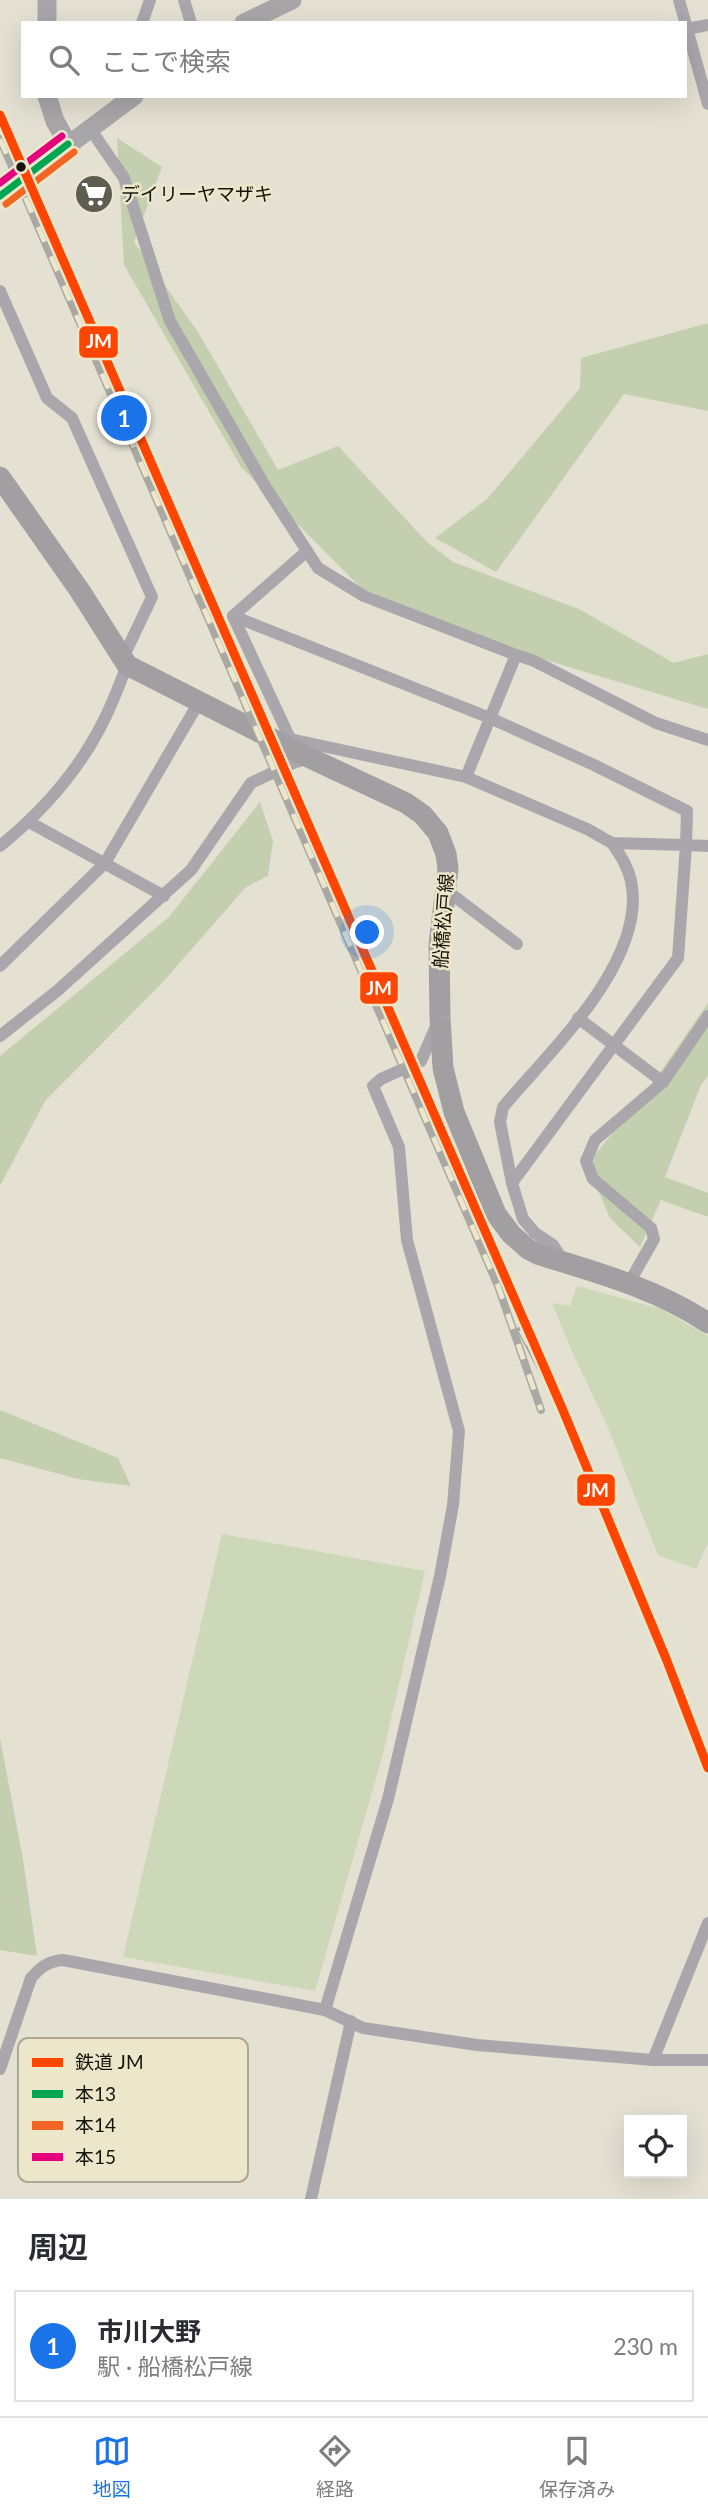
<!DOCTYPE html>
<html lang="ja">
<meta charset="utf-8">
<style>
body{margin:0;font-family:Lato,"Noto Sans JP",sans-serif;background:#f2f2f3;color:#2b2b33}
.controls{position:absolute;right:21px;bottom:21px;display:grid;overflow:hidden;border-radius:0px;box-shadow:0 7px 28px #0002}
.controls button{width:63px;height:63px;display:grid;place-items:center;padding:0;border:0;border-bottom:2px solid #e1e1e2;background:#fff;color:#2b2b33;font:35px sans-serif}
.you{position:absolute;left:368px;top:933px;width:24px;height:24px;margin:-18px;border:5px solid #fff;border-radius:50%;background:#1a73e8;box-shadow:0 0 0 10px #1a73e833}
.badge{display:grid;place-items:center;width:46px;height:46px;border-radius:50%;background:#1a73e8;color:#fff;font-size:23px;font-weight:700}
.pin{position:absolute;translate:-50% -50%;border:4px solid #fff;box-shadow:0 2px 7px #0006}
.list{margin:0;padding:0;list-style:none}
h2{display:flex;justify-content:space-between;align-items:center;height:91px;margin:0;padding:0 28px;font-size:30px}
h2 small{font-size:23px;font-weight:400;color:#7c7c81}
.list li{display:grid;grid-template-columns:46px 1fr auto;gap:21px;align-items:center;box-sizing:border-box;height:112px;margin:0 14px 14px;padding:0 14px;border:2px solid #e1e1e2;border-radius:0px}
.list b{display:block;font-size:26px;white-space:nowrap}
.list p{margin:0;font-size:23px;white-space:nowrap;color:#7c7c81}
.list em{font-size:23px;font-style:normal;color:#7c7c81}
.icon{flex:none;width:38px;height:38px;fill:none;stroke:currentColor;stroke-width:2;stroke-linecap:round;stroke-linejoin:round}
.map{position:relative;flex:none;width:708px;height:2199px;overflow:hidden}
.search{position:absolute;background:#fff;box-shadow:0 7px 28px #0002;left:21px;right:21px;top:21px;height:77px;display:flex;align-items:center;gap:18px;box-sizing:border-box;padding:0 24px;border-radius:0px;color:#7c7c81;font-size:26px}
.sheet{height:217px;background:#fff}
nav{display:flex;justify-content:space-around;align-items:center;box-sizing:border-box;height:98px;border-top:2px solid #e1e1e2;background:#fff;font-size:19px;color:#7c7c81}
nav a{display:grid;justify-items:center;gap:4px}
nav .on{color:#1a73e8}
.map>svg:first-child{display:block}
.green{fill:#ccd8b7}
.forest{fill:#c3cfae}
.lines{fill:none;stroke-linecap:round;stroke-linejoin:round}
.street{stroke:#a9a7ac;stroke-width:12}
.secondary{stroke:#a8a6a9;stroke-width:19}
.primary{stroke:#a29fa2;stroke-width:21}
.rail-casing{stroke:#aaa8a3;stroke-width:8}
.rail{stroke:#ece6cb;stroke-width:5;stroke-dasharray:16;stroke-linecap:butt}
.bus-1-casing{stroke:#ece6cb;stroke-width:12}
.bus-2-casing{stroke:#ece6cb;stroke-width:12}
.bus-3-casing{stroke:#ece6cb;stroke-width:12}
.bus-1{stroke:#00a651;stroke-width:7}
.bus-2{stroke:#f26522;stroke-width:7}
.bus-3{stroke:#e5007d;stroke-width:7}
.rail-1-casing{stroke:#ece6cb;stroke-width:14}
.rail-1{stroke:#ff4500;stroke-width:9}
.bus-dot{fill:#17140b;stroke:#ece6cb;stroke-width:2.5}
.labels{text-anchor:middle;stroke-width:5;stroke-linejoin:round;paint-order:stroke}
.poi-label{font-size:19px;fill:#17140b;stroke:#ece6cb;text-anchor:start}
.street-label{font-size:19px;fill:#17140b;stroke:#ece6cb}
.key{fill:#ece6cb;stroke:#aca791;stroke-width:2}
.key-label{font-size:19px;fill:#17140b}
.line-badge{stroke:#ece6cb;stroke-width:2.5}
.badge-label{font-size:19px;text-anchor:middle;font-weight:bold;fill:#fff}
</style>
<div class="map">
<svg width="708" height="2199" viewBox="0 0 708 2199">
<rect width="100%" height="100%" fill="#e4e1d3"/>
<!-- green -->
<g class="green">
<path d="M577,1286L661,1309L708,1336V1543L696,1569L658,1555L606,1423L573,1354L552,1303L570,1306Z"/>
<path d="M222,1534L425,1571L383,1754L315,1991L123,1957Z"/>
</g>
<!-- forest -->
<g class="forest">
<path d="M117,138L162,167L134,242L198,332L278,470L338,446L427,542L453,562L579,609L674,663L708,654V709L516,651L361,588L241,467L124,265Z"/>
<path d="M708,323V411L624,394L496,572L435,538L487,499L580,388L581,358Z"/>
<path d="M260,802L273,841L268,876L246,887L162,983L45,1101L0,1186V1056L169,917Z"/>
<path d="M708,1003V1076L701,1085L665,1177L708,1193V1217L661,1200L640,1247L610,1218L587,1165L656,1078Z"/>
<path d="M0,1410L118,1458L131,1486L78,1479L0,1458Z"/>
<path d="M0,1738L23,1859L37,1956L0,1950Z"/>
</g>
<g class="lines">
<!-- street -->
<g class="street">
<path d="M184,0L191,23"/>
<path d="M679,0L708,104"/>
<path d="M142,23L150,0"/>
<path d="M687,29L708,25"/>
<path d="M91,130L124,178L170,321L265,486L318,568L364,596L516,655L466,777"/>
<path d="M0,291L47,398L72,418L152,597L123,658"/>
<path d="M233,616L490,718L594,765L687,811L686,845L708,846"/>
<path d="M516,655L532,660L656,723L708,740"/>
<path d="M290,739L466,777L587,829L612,843L686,845L678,958L512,1183L523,1219L535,1233L553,1245L564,1262"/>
<path d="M293,745L233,616L307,551"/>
<path d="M29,822L164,896"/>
<path d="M0,846C42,812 80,769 104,720C113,702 120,683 127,665"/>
<path d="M446,890L517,944"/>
<path d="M0,966L105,863L199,702"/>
<path d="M578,1018L663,1082"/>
<path d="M0,1036L57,991L191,870L251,783L293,763L309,758"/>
<path d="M512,1183L500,1122L503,1107C550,1051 648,960 631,881C628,866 620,855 612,843"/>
<path d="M629,1283L654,1239L651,1228L593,1179L586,1161L595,1140L663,1082L708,1016"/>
<path d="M325,2010L388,1799L440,1576L453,1505L459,1431L407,1240L399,1147L373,1086L381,1079L421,1061L437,1024"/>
<path d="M653,2060H708"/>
<path d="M0,2069L31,1978C41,1967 48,1961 63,1960L325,2010L363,2028L477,2045L653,2060L708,1923"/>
<path d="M311,2199L351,2021"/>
</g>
<!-- secondary -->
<g class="secondary">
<path d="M47,23V0"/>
<path d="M244,23L292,0"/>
<path d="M47,96L55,121L68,144"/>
<path d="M0,196L134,96"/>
</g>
<!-- primary -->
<path class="primary" d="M0,477L80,591L127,665L310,758L406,803L423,815L438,833L446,854L448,869L439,945L440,1017L443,1068L454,1112L496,1214L511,1234L528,1249L540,1255C599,1273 657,1289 708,1323"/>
<defs>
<g id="rail">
<path d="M0,139L498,1286L541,1410"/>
<path d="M521,1330L562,1408"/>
</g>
</defs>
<!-- rail casing -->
<use href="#rail" class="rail-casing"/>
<!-- rail -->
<use href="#rail" class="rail"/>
<defs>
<path id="bus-1" d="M0,196L68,144"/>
<path id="bus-2" d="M6,204L74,152"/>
<path id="bus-3" d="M0,183L62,136"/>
</defs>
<!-- bus-1 casing -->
<use href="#bus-1" class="bus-1-casing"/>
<!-- bus-2 casing -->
<use href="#bus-2" class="bus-2-casing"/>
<!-- bus-3 casing -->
<use href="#bus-3" class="bus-3-casing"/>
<!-- bus-1 -->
<use href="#bus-1" class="bus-1"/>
<!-- bus-2 -->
<use href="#bus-2" class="bus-2"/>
<!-- bus-3 -->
<use href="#bus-3" class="bus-3"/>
<defs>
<path id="rail-1" d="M0,115L562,1408L667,1661L708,1768"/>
</defs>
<!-- rail-1 casing -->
<use href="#rail-1" class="rail-1-casing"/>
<!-- rail-1 -->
<use href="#rail-1" class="rail-1"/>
</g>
<!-- icons -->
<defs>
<symbol id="supermarket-disc" viewBox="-11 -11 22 22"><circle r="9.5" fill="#5f5c51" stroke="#ece6cb"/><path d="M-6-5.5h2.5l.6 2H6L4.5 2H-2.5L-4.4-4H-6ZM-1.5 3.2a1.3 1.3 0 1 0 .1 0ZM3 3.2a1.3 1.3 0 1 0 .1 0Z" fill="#fff"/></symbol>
</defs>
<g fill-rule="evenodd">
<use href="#supermarket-disc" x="72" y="172" width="44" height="44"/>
</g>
<!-- markers -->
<circle class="bus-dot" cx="21" cy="167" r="6"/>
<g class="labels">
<!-- poi labels -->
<g class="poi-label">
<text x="121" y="201">デイリーヤマザキ</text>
</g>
<!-- street labels -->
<g class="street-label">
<text transform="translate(443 921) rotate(-86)" y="7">船橋松戸線</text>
</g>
</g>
<!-- legend -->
<rect x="18" y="2038" width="230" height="144" rx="10" class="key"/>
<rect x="32" y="2058" width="31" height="9" fill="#ff4500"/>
<rect x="32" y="2090" width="31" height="8" fill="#00a651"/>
<rect x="32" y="2121" width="31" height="9" fill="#f26522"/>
<rect x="32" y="2153" width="31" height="8" fill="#e5007d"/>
<g class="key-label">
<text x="75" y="2069">鉄道 JM</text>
<text x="75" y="2101">本13</text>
<text x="75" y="2132">本14</text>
<text x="75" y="2164">本15</text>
</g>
<g class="line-badge">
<rect x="78" y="325" width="41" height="34" rx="7" fill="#ff4500"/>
<rect x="359" y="971" width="40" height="34" rx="7" fill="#ff4500"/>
<rect x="576" y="1473" width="40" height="34" rx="7" fill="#ff4500"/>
</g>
<g class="badge-label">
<text x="99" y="348">JM</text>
<text x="379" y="995">JM</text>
<text x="596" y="1497">JM</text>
</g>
</svg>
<div class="controls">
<button><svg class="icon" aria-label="locate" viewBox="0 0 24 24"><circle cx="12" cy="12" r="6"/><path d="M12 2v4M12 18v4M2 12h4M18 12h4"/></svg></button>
</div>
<div class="you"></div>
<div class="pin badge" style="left:124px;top:418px">1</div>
<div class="search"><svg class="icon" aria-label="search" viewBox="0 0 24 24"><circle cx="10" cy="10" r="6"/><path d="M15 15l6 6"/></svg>ここで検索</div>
</div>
<section class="sheet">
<h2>周辺<small></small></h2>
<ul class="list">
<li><span class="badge">1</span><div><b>市川大野</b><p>駅 · 船橋松戸線</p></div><em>230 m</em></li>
</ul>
</section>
<nav>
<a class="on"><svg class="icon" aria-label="map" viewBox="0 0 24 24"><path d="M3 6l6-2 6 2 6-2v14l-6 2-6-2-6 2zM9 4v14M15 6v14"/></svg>地図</a>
<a><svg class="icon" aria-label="directions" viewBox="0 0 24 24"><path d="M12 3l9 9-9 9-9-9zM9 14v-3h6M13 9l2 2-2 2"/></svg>経路</a>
<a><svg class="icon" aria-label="saved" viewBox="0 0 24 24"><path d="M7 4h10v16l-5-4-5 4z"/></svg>保存済み</a>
</nav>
